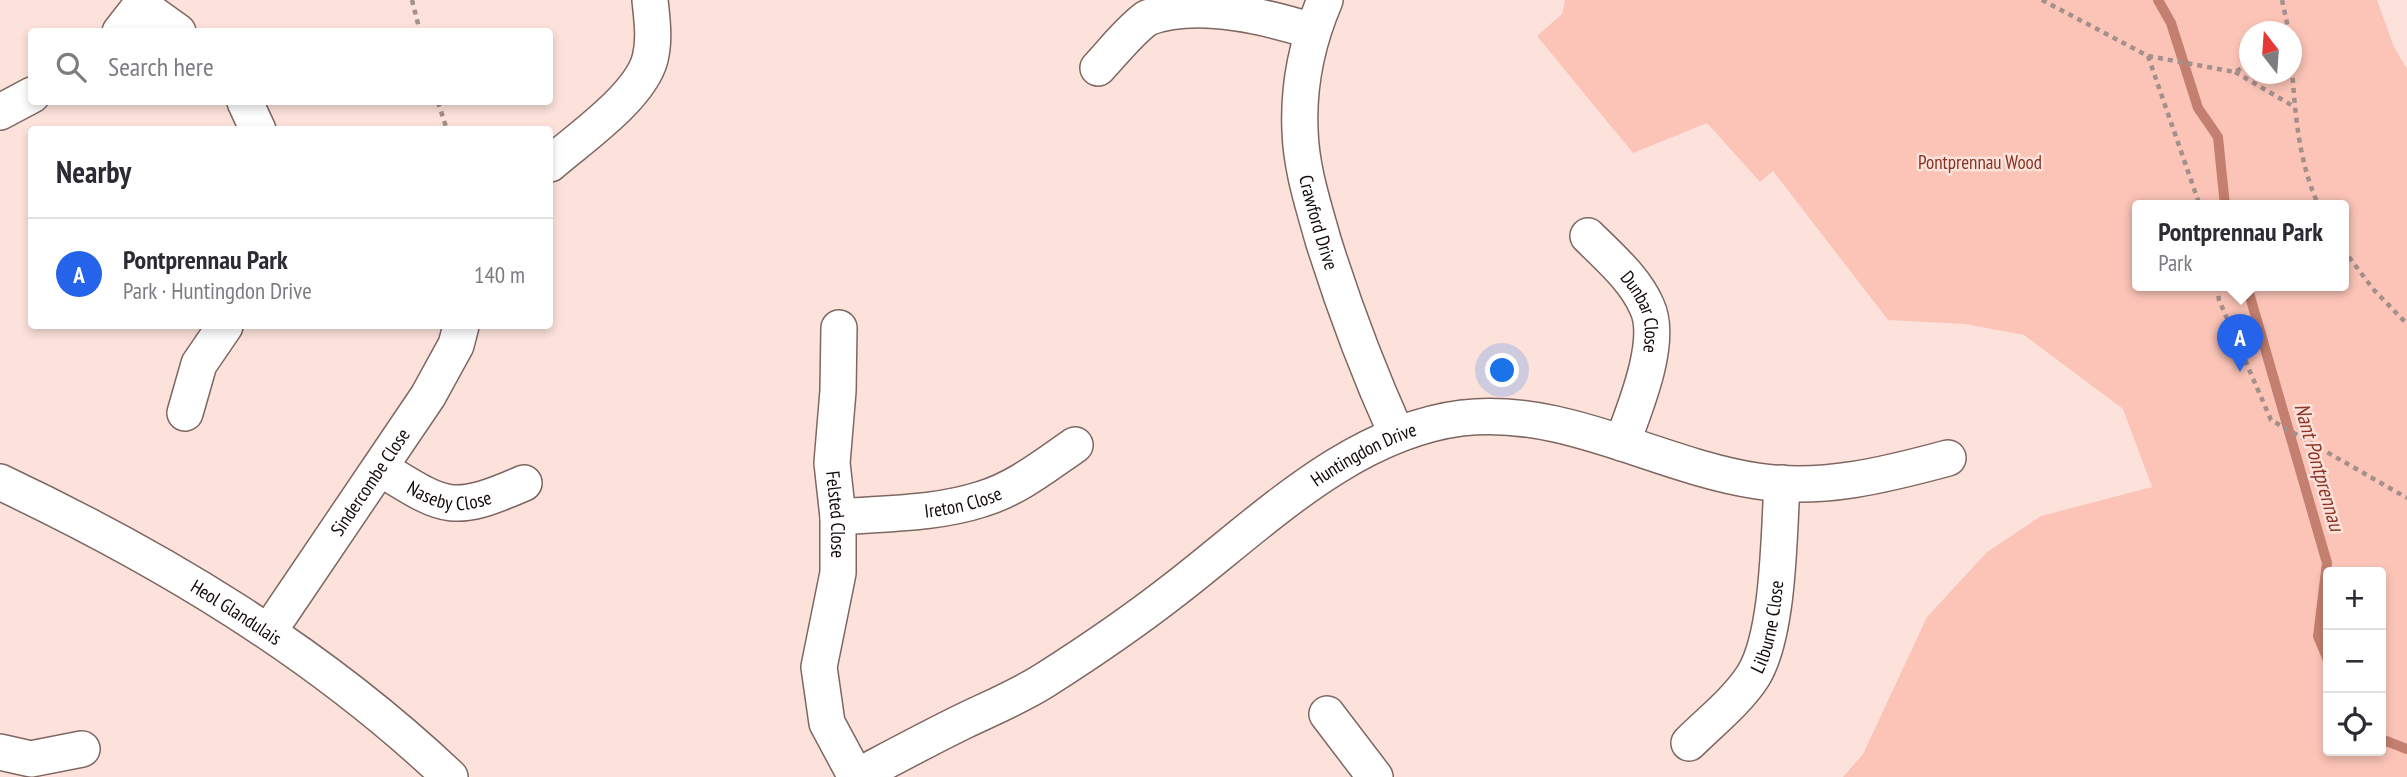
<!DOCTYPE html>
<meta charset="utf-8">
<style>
body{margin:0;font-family:"PT Sans Narrow",sans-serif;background:#f7f7f7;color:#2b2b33}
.controls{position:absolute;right:21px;bottom:21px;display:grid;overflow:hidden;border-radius:7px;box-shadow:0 4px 10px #0003}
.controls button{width:63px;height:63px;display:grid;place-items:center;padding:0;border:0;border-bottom:2px solid #e1e1e2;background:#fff;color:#2b2b33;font:35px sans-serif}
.compass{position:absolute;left:2239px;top:21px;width:63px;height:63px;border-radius:50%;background:#fff;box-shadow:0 4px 10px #0003;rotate:343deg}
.you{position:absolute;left:1503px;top:371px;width:24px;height:24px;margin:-18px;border:5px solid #fff;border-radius:50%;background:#1a73e8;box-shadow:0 0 0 10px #1a73e833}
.badge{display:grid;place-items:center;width:46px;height:46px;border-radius:50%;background:#2563eb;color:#fff;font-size:23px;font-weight:700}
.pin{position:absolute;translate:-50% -58px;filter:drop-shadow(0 2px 4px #0008)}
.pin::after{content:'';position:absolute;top:37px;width:24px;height:21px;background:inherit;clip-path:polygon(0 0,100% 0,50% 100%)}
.popup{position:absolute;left:2132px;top:200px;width:217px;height:91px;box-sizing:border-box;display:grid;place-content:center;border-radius:7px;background:#fff;filter:drop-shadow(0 2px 5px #0005);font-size:23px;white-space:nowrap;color:#7c7c81}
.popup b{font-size:26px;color:#2b2b33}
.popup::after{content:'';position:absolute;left:50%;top:100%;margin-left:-14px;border:14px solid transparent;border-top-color:#fff}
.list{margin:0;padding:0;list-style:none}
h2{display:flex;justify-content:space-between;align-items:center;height:91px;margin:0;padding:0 28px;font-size:30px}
h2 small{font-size:23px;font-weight:400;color:#7c7c81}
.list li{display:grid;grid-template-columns:46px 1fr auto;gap:21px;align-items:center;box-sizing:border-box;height:112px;padding:0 28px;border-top:2px solid #e1e1e2}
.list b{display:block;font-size:26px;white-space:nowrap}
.list p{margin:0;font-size:23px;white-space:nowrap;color:#7c7c81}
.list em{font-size:23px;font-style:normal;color:#7c7c81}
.icon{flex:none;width:38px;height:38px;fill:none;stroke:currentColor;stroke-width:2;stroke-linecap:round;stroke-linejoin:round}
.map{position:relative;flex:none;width:2407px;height:777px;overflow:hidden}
.search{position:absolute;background:#fff;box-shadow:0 4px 10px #0003;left:28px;top:28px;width:525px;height:77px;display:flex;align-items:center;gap:18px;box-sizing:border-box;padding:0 24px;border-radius:7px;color:#7c7c81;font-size:26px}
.panel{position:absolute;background:#fff;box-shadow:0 4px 10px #0003;left:28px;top:126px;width:525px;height:203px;border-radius:7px}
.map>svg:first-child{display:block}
.green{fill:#fbc4b7;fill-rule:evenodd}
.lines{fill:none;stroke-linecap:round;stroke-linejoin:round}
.stream{stroke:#c37f6f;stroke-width:10}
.minor-casing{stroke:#7e6761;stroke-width:38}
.path{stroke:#a38f8b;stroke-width:4.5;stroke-dasharray:5 5;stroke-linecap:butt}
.minor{stroke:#fff;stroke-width:35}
.labels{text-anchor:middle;stroke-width:5;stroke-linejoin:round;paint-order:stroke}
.park-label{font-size:19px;fill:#873321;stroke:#fde2dc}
.street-label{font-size:19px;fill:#120a08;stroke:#fde2dc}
.water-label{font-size:21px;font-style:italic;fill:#8c3726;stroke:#fde2dc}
</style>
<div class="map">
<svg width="2407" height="777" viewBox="0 0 2407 777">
<rect width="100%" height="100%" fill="#fde2dc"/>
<!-- green -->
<path class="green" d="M1565,0H2377L2394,47L2407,69V777H1843L1863,754L1927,617L1987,552L2041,516L2152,487L2123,409L2024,335L1965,324L1888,320L1773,171L1760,182L1707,123L1633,153L1537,36L1562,14ZM2250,32H2292V74H2250ZM2137,206H2343V286H2137ZM2328,572H2381V751H2328Z"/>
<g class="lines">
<!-- stream -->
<g class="stream">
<path d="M2158,0L2171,23L2198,108L2218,137L2225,206"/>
<path d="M2247,286L2327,563L2318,636L2328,660"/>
<path d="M2381,739L2407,749"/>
</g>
<defs>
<g id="minor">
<path id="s1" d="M1325,0C1307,42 1298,84 1300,130C1301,168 1313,204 1323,240C1344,307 1368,371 1397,435"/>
<path d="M142,6L178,32"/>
<path d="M120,32L145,0"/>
<path d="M1098,68C1114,51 1129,31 1147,18C1195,0 1261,15 1312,31"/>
<path d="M245,102L258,130"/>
<path d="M0,112L32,95"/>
<path d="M550,164C579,139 640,97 650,59C655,39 652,20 650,0"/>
<path id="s2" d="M1588,236C1609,257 1635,279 1647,307C1663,341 1635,408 1622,443"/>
<path id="s3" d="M839,328L838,391L832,463L838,517V573L819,667L827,723L856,777"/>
<path d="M185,413L199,364L225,326"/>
<path id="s4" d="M380,468C445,508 451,515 524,483"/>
<path id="s5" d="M0,482C163,559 318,652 450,777"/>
<path id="s6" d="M838,517C887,513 936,514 982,499C1016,489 1046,465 1075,445"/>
<path id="s7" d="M269,631L428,396L456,345L461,326"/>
<path d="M1327,714L1375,777"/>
<path id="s8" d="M1689,743C1710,722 1737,701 1753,676C1779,635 1779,533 1782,483"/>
<path d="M0,752L31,759L82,749"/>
<path id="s9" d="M856,777C892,758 927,739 964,721C991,708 1020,696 1045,680C1089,652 1133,622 1174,590C1260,524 1350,432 1462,418C1565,406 1658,466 1757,481C1822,491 1885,475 1948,458"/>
</g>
</defs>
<!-- minor casing -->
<use href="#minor" class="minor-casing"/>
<!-- path -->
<g class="path">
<path d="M412,0L420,32"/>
<path d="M2042,0L2148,56L2235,72L2250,63"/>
<path d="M2282,0L2289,32"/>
<path d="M2148,56L2200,206"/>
<path d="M2292,68C2295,114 2299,164 2319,206"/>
<path d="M2235,72L2293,106"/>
<path d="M438,102L447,130"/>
<path d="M2343,249L2373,289L2407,324"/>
<path d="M2217,286L2219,300L2271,420L2407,498"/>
</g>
<!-- minor -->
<use href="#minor" class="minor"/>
</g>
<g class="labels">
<!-- park labels -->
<g class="park-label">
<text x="1980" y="169">Pontprennau Wood</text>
</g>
<!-- street labels -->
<g class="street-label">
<text dy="7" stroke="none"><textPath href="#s1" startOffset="228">Crawford Drive</textPath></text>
<text dy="7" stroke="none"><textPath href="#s2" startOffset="96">Dunbar Close</textPath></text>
<text dy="7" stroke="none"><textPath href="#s9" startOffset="604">Huntingdon Drive</textPath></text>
<text dy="7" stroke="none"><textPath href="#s7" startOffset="180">Sindercombe Close</textPath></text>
<text dy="7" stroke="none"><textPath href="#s4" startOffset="77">Naseby Close</textPath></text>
<text dy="7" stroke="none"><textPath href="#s6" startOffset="126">Ireton Close</textPath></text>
<text dy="7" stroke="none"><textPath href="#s3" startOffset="187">Felsted Close</textPath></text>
<text dy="7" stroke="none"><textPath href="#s5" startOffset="270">Heol Glandulais</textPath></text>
<text dy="7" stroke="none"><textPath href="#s8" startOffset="145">Lilburne Close</textPath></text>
</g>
<!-- water labels -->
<g class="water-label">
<text transform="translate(2319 467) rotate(74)" y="7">Nant Pontprennau</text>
</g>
</g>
</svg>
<div class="controls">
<button>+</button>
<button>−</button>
<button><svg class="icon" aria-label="locate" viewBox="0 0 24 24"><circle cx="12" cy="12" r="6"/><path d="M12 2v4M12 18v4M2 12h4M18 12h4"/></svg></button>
</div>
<svg class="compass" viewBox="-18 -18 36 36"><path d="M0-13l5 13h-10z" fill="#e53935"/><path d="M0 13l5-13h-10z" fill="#7c7c81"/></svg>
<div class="you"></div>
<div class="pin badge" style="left:2240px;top:372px">A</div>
<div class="popup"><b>Pontprennau Park</b>Park</div>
<div class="search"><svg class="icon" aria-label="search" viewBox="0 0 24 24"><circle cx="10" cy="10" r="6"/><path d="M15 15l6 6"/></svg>Search here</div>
<section class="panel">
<h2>Nearby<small></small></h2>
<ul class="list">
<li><span class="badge">A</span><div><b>Pontprennau Park</b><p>Park · Huntingdon Drive</p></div><em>140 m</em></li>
</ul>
</section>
</div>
